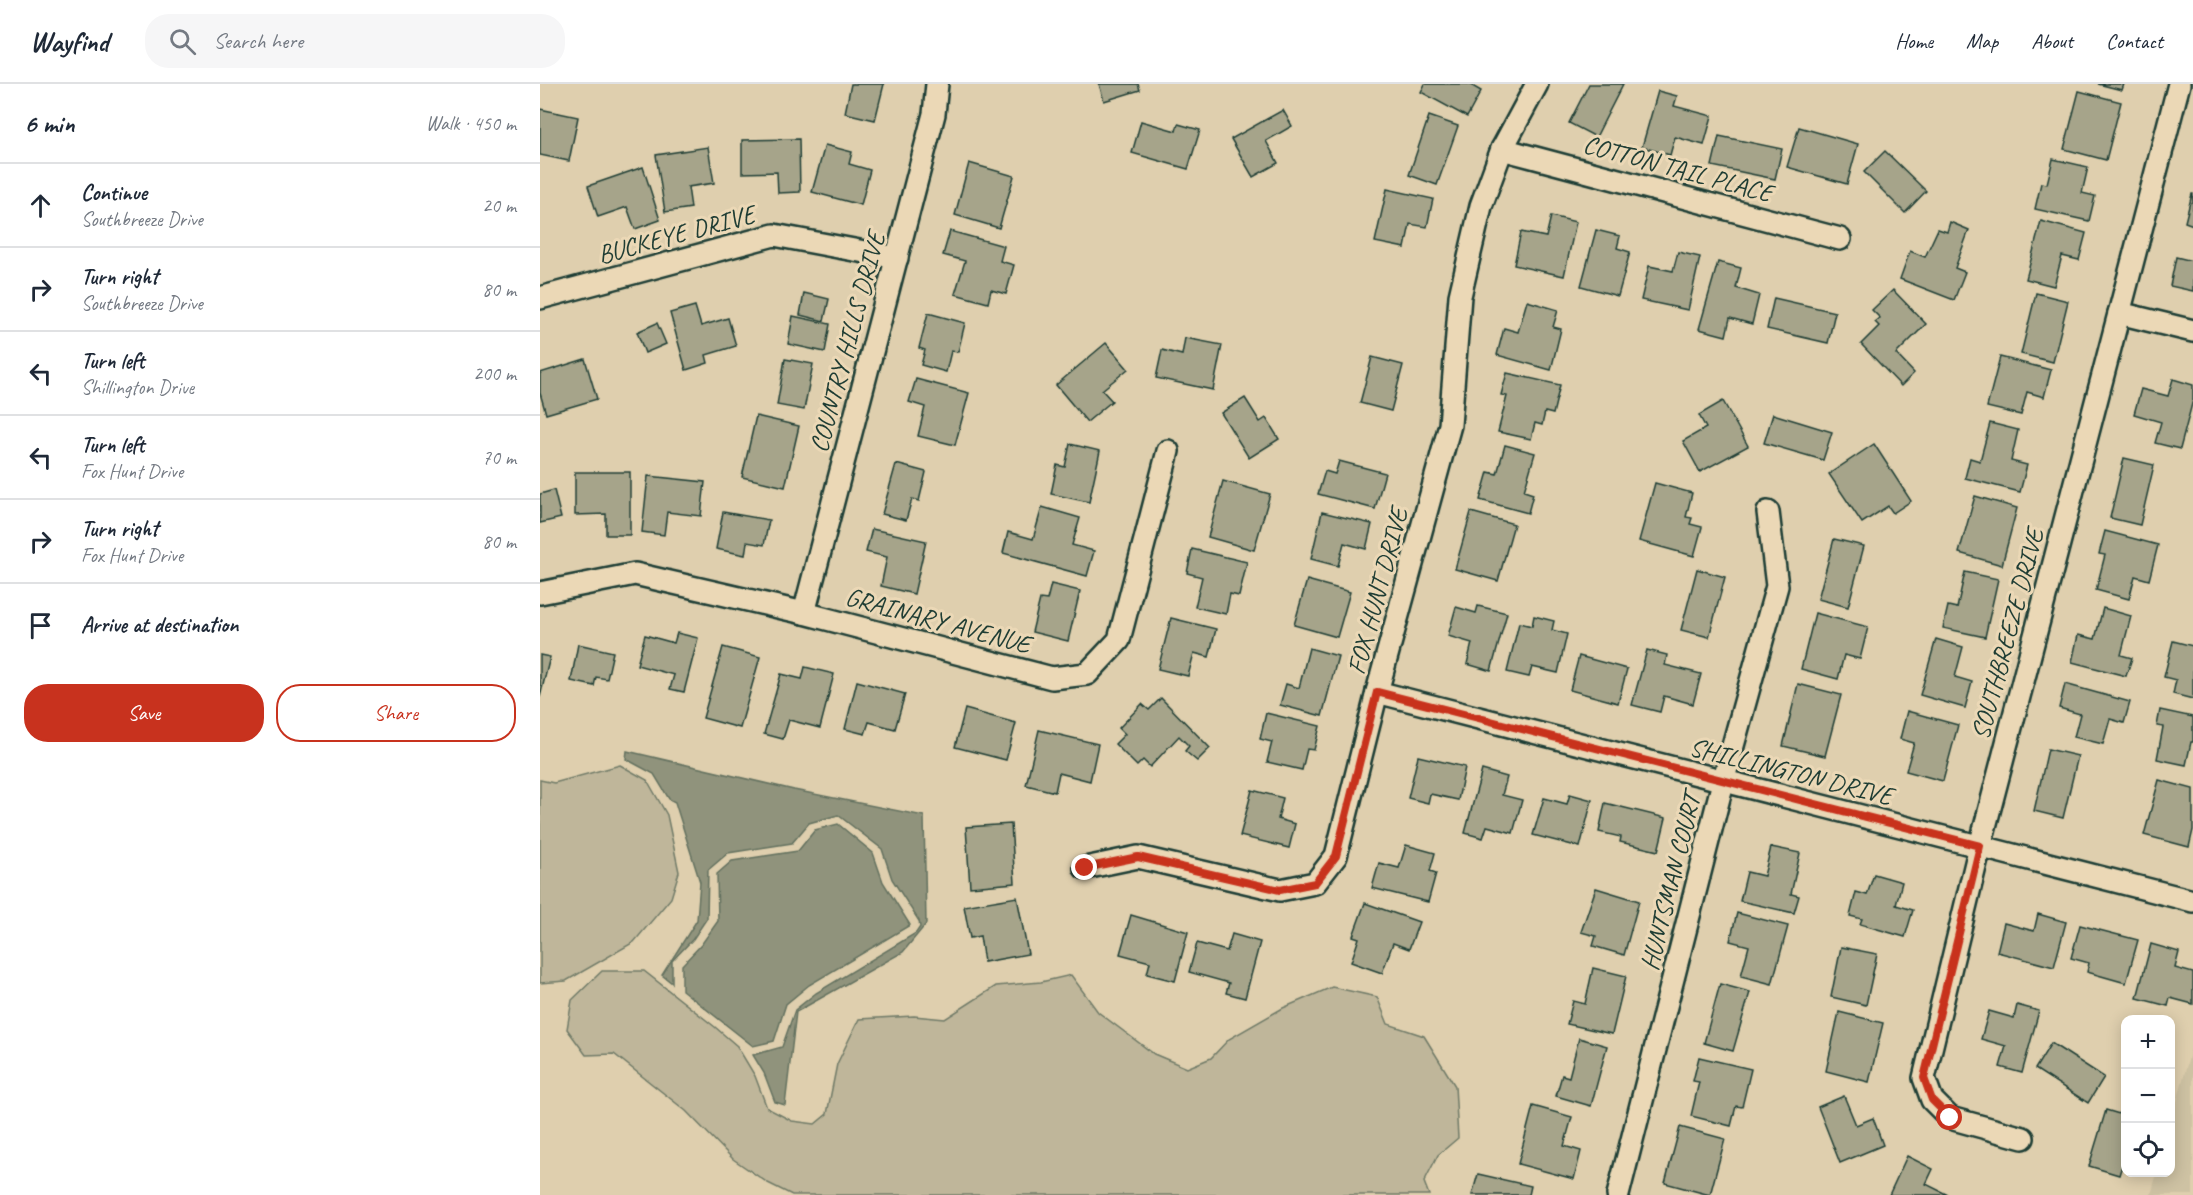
<!DOCTYPE html>
<meta charset="utf-8">
<style>
body{margin:0;font-family:Caveat,sans-serif;background:#f6f6f7;color:#1f2937}
.controls{position:absolute;right:18px;bottom:18px;display:grid;overflow:hidden;border-radius:12px;box-shadow:0 3px 15px #0003}
.controls button{width:54px;height:54px;display:grid;place-items:center;padding:0;border:0;border-bottom:2px solid #e0e1e3;background:#fff;color:#1f2937;font:30px sans-serif}
.stop{position:absolute;width:18px;height:18px;margin:-14px;border:4px solid #c8321e;border-radius:50%;background:#fff}
.stop.end{background:#c8321e;border-color:#fff;box-shadow:0 2px 6px #0008}
.list{margin:0;padding:0;list-style:none}
h2{display:flex;justify-content:space-between;align-items:center;height:78px;margin:0;padding:0 24px;font-size:26px}
h2 small{font-size:20px;font-weight:400;color:#747a83}
.list li{display:grid;grid-template-columns:39px 1fr auto;gap:18px;align-items:center;box-sizing:border-box;height:84px;padding:0 24px;border-top:2px solid #e0e1e3}
.list b{display:block;font-size:22px;white-space:nowrap}
.list p{margin:0;font-size:20px;white-space:nowrap;color:#747a83}
.list em{font-size:20px;font-style:normal;color:#747a83}
.actions{display:flex;gap:12px;padding:18px 24px}
.actions a{flex:1;padding:14px 0;border:2px solid #c8321e;border-radius:24px;text-align:center;font-size:21px;color:#c8321e}
.actions .main{background:#c8321e;color:#fff}
.icon{flex:none;width:33px;height:33px;fill:none;stroke:currentColor;stroke-width:2;stroke-linecap:round;stroke-linejoin:round}
.map{position:relative;flex:none;width:1653px;height:1111px;overflow:hidden}
header{display:flex;align-items:center;gap:36px;box-sizing:border-box;height:84px;padding:0 30px;background:#fff;border-bottom:2px solid #e0e1e3}
header strong{font-size:28px}
nav{display:flex;gap:33px;margin-inline-start:auto;font-size:21px}
.search{width:420px;height:54px;background:#f6f6f7;display:flex;align-items:center;gap:15px;box-sizing:border-box;padding:0 21px;border-radius:24px;color:#747a83;font-size:22px}
main{display:flex}
aside{flex:1;background:#fff}
.map>svg:first-child{display:block}
.built{fill:#cec2a3}
.green{fill:#bfb69a;stroke:#6f7a67;stroke-width:1.5}
.water{fill:#90937c;stroke:#63715f;stroke-width:1.5}
.building{fill:#a6a48a;stroke:#1f3d34;stroke-width:1.5}
.lines{fill:none;stroke-linecap:round;stroke-linejoin:round}
.street-casing{stroke:#1f3d34;stroke-width:26}
.street{stroke:#ebd8b6;stroke-width:21}
.route{stroke:#c8321e;stroke-width:8}
.labels{text-anchor:middle;stroke-width:6;stroke-linejoin:round;paint-order:stroke}
.street-label{font-size:26px;fill:#1f3d34;stroke:#ebd8b6}
</style>
<header>
<strong>Wayfind</strong>
<div class="search"><svg class="icon" aria-label="search" viewBox="0 0 24 24"><circle cx="10" cy="10" r="6"/><path d="M15 15l6 6"/></svg>Search here</div>
<nav><a>Home</a><a>Map</a><a>About</a><a>Contact</a></nav>
</header>
<main>
<aside>
<h2>6 min<small>Walk · 450 m</small></h2>
<ul class="list">
<li><svg class="icon" aria-label="ahead" viewBox="0 0 24 24"><path d="M12 20V5M6 11l6-6 6 6"/></svg><div><b>Continue</b><p>Southbreeze Drive</p></div><em>20 m</em></li>
<li><svg class="icon" aria-label="right" viewBox="0 0 24 24"><path d="M7 20v-9h11M14 6l5 5-5 5"/></svg><div><b>Turn right</b><p>Southbreeze Drive</p></div><em>80 m</em></li>
<li><svg class="icon" aria-label="left" viewBox="0 0 24 24"><path d="M17 20v-9H6M10 6l-5 5 5 5"/></svg><div><b>Turn left</b><p>Shillington Drive</p></div><em>200 m</em></li>
<li><svg class="icon" aria-label="left" viewBox="0 0 24 24"><path d="M17 20v-9H6M10 6l-5 5 5 5"/></svg><div><b>Turn left</b><p>Fox Hunt Drive</p></div><em>70 m</em></li>
<li><svg class="icon" aria-label="right" viewBox="0 0 24 24"><path d="M7 20v-9h11M14 6l5 5-5 5"/></svg><div><b>Turn right</b><p>Fox Hunt Drive</p></div><em>80 m</em></li>
<li><svg class="icon" aria-label="arrive" viewBox="0 0 24 24"><path d="M6 21V4h12l-3 4 3 4H6"/></svg><div><b>Arrive at destination</b></div></li>
</ul>
<div class="actions"><a class="main">Save</a><a>Share</a></div>
</aside>
<div class="map">
<svg width="1653" height="1111" viewBox="0 0 1653 1111">
<rect width="100%" height="100%" fill="#dfcfae"/>
<filter id="ink" filterUnits="userSpaceOnUse"><feTurbulence type="fractalNoise" baseFrequency=".0167" numOctaves="2"/><feDisplacementMap in="SourceGraphic" scale="12" xChannelSelector="R" yChannelSelector="G"/><feConvolveMatrix kernelMatrix="1 2 1 2 8 2 1 2 1" color-interpolation-filters="sRGB"/></filter>
<g filter="url(#ink)">
<!-- built -->
<path class="built" d="M1653,958V1111H1611L1617,1089L1630,1088L1631,1040Z"/>
<!-- green -->
<g class="green">
<path d="M80,681L107,696L127,731L139,788L131,814L94,858L26,897L0,899V696L14,699Z"/>
<path d="M62,887H104L175,943L197,962L215,992L227,1024L252,1037L275,1040L287,1030L297,980L319,935L374,932L405,935L456,902L501,898L531,891L558,928L614,970L647,984L671,974L689,955L743,924L792,903L837,913L848,940L884,952L915,1002L918,1054L898,1071L884,1098L889,1111H252L228,1099L193,1075L146,1027L74,970L46,971L27,945L32,916Z"/>
</g>
<!-- water -->
<g class="water">
<path d="M87,667L254,706L384,732L386,840L363,868L256,928L245,1021L235,1018L224,989L213,971L242,963L255,926L276,909L376,849L380,843L379,837L352,795L342,765L298,731L269,739L252,759L188,769L168,786L167,834L153,855L132,877V899L122,891L157,836L160,798L135,718L129,715L114,690L86,675Z"/>
<path d="M298,740L333,769L343,798L370,841L269,901L246,920L234,957L213,962L142,906V881L161,861L178,837L177,790L192,777L258,767L275,746Z"/>
</g>
<!-- building -->
<g class="building">
<path d="M311,0H344L335,36L305,29Z"/>
<path d="M559,0H598L600,6L564,17Z"/>
<path d="M885,0H929L941,7L927,33L881,8Z"/>
<path d="M1049,0H1083L1056,53L1029,39Z"/>
<path d="M1558,0H1584L1582,6Z"/>
<path d="M1118,7L1137,12L1134,22L1172,32L1164,61L1135,53L1130,71L1102,63Z"/>
<path d="M1539,7L1581,18L1566,76L1524,65Z"/>
<path d="M0,25L38,33L29,77L0,71Z"/>
<path d="M743,26L752,42L726,57L738,79L713,93L691,55Z"/>
<path d="M889,32L918,42L897,101L869,91Z"/>
<path d="M601,37L636,47L638,40L660,46L648,85L592,69Z"/>
<path d="M1259,43L1318,60L1307,100L1247,83Z"/>
<path d="M1179,52L1242,65L1235,95L1172,82Z"/>
<path d="M259,55L260,108L238,109L237,88L202,89V56Z"/>
<path d="M285,61L312,68L309,80L330,86L321,121L272,108Z"/>
<path d="M168,63L174,99L148,103L151,124L125,128L116,71Z"/>
<path d="M1345,67L1386,107L1365,129L1324,88Z"/>
<path d="M1513,75L1548,83L1542,109L1555,112L1549,137L1495,125L1501,99L1507,100Z"/>
<path d="M429,79L474,92L459,144L415,131Z"/>
<path d="M103,83L120,136L95,145L87,123L58,133L48,102Z"/>
<path d="M847,105L893,115L887,143L870,140L865,164L835,158Z"/>
<path d="M1652,110H1653V141L1645,138Z"/>
<path d="M1011,132L1036,138L1024,192L974,181L981,148L1006,153Z"/>
<path d="M1501,137L1546,149L1539,176L1522,172L1514,202L1486,195Z"/>
<path d="M1410,138L1429,146L1415,184L1425,188L1414,216L1360,195L1370,167L1385,173L1398,145L1407,148Z"/>
<path d="M1056,146L1080,152L1077,164L1090,168L1078,212L1041,202Z"/>
<path d="M410,147L464,162L460,177L474,181L466,210L451,206L448,219L415,210L425,177L403,171Z"/>
<path d="M1138,168L1160,173L1148,226L1101,216L1109,182L1133,187Z"/>
<path d="M1636,173L1653,177V207L1630,202Z"/>
<path d="M1178,178L1201,184L1196,204L1219,211L1212,240L1190,234L1186,252L1159,245Z"/>
<path d="M1353,206L1386,240L1356,270L1374,289L1361,302L1321,260L1339,242L1335,238L1340,234L1332,226Z"/>
<path d="M264,209L289,215L284,237L260,231Z"/>
<path d="M1496,209L1528,217L1513,278L1481,270Z"/>
<path d="M1234,214L1295,228L1288,259L1227,245Z"/>
<path d="M987,217L1018,226L1013,243L1021,245L1011,286L957,271L964,244L978,248Z"/>
<path d="M155,222L161,242L188,234L196,262L166,271L168,279L146,286L130,229Z"/>
<path d="M388,229L425,239L418,268L411,267L406,288L381,281L385,266L379,264Z"/>
<path d="M253,232L290,240L285,268L248,260Z"/>
<path d="M117,239L126,260L105,269L97,248Z"/>
<path d="M645,254L682,261L673,306L616,294L622,266L642,271Z"/>
<path d="M566,259L588,285L562,306L572,317L547,338L516,301Z"/>
<path d="M832,273L863,281L851,327L820,319Z"/>
<path d="M1460,273L1511,286L1504,313L1487,308L1481,331L1447,323Z"/>
<path d="M45,275L57,315L6,330L0,309V289Z"/>
<path d="M245,275L273,280L264,326L237,321Z"/>
<path d="M967,289L1020,301L1013,330L1005,328L1002,341L995,339L991,355L958,348L967,312L961,311Z"/>
<path d="M376,295L429,309L415,361L378,352L385,323L369,318Z"/>
<path d="M1633,295L1653,301V316L1640,365L1615,359L1621,338L1594,330L1601,305L1628,312Z"/>
<path d="M705,314L720,338L726,334L739,355L709,374L681,329Z"/>
<path d="M1183,317L1208,362L1160,388L1143,357L1166,344L1159,331Z"/>
<path d="M1233,330L1292,348L1283,376L1224,359Z"/>
<path d="M216,332L259,342L245,403L202,393Z"/>
<path d="M1450,339L1478,346L1471,377L1487,381L1480,408L1425,394L1430,374L1440,377Z"/>
<path d="M530,360L560,367L549,418L511,410L517,381L525,383Z"/>
<path d="M1334,360L1371,417L1353,429L1348,422L1322,439L1289,390Z"/>
<path d="M965,361L995,369L984,407L993,410L988,429L940,416L948,388L957,390Z"/>
<path d="M1584,374L1614,381L1600,441L1570,434Z"/>
<path d="M799,377L845,389L835,425L778,410L785,387L795,390Z"/>
<path d="M356,380L386,388L379,417L372,415L366,436L342,430Z"/>
<path d="M35,388H90V451H66V430L35,431Z"/>
<path d="M108,392L165,398L161,432L127,428L124,451L102,448Z"/>
<path d="M683,397L730,410L714,466L668,453Z"/>
<path d="M1115,399L1152,409L1146,433L1152,434L1150,440L1162,443L1154,472L1099,457Z"/>
<path d="M14,406L21,434L0,439V410Z"/>
<path d="M1435,412L1477,424L1462,481L1419,469Z"/>
<path d="M502,423L540,434L532,461L554,467L547,492L463,469L468,448L493,455Z"/>
<path d="M183,428L229,436L224,461L207,458L205,471L176,465Z"/>
<path d="M782,428L832,440L826,465L804,459L798,482L771,475Z"/>
<path d="M931,428L974,440L958,497L915,485Z"/>
<path d="M332,445L386,457L374,510L341,502L347,473L326,468Z"/>
<path d="M1565,447L1618,461L1609,496L1595,492L1589,515L1556,506L1565,471L1559,470Z"/>
<path d="M1294,455L1324,462L1308,523L1278,515Z"/>
<path d="M652,465L707,478L699,512L690,510L686,530L655,523L662,493L647,489Z"/>
<path d="M1157,485L1185,493L1169,553L1141,546Z"/>
<path d="M1425,488L1458,495L1445,553L1403,544L1408,522L1417,524Z"/>
<path d="M767,496L810,508L797,553L754,541Z"/>
<path d="M511,500L540,507L528,557L492,548L500,515L507,516Z"/>
<path d="M938,522L967,529L951,587L927,580L932,559L908,552L916,523L936,529Z"/>
<path d="M1563,524L1591,532L1581,571L1592,574L1586,592L1532,578L1538,551L1555,555Z"/>
<path d="M1275,529L1328,543L1320,575L1304,571L1298,595L1261,585Z"/>
<path d="M994,532L1014,537L1012,546L1027,550L1018,589L992,583L989,593L967,588L979,539L992,542Z"/>
<path d="M631,534L676,545L669,573L654,569L648,592L618,585Z"/>
<path d="M137,549L158,554L144,608L130,605L134,591L97,581L105,551L134,559Z"/>
<path d="M1396,555L1423,563L1415,593L1432,598L1425,624L1380,611Z"/>
<path d="M1633,557L1653,562V615L1633,610L1636,596L1624,593Z"/>
<path d="M38,560L73,568L67,595L56,593L54,602L31,597Z"/>
<path d="M183,563L220,573L200,644L163,634Z"/>
<path d="M769,564L798,572L782,632L740,621L746,600L759,604Z"/>
<path d="M1107,566L1127,571L1125,581L1161,590L1153,620L1124,612L1120,628L1092,621Z"/>
<path d="M0,571L10,573L0,613Z"/>
<path d="M1039,572L1087,585L1078,619L1030,606Z"/>
<path d="M265,583L294,590L280,644L249,636L243,655L224,650L241,590L262,595Z"/>
<path d="M317,597L365,610L355,645L329,638L325,650L305,645Z"/>
<path d="M1258,600L1301,611L1285,672L1243,662Z"/>
<path d="M1525,600L1590,618L1584,639L1570,635L1563,660L1534,653L1540,630L1519,624Z"/>
<path d="M621,614L670,664L657,677L645,667L649,662L639,652L610,683L603,676L597,682L575,660L585,650L579,644L602,620L609,626Z"/>
<path d="M425,625L476,639L466,676L415,663Z"/>
<path d="M1620,626L1653,633V658H1651L1646,681L1617,675L1623,643L1617,642Z"/>
<path d="M1367,627L1418,641L1403,697L1366,687L1374,659L1360,655Z"/>
<path d="M726,629L780,642L774,666L767,665L762,686L727,678L732,658L720,655Z"/>
<path d="M499,646L558,660L550,697L519,689L515,708L486,701Z"/>
<path d="M1508,665L1538,672L1523,734L1494,727Z"/>
<path d="M878,672L925,683L918,716L890,710L888,719L868,714Z"/>
<path d="M942,686L967,693L962,711L982,716L973,749L947,742L943,754L925,749Z"/>
<path d="M1619,696L1653,705V746L1649,763L1604,751Z"/>
<path d="M712,706L743,714L738,735L755,740L749,764L700,752Z"/>
<path d="M1030,710L1052,716L1040,763L993,751L1004,714L1027,720Z"/>
<path d="M1065,719L1126,734L1118,767L1080,758L1081,753L1059,748Z"/>
<path d="M471,740L475,799L430,803L426,743Z"/>
<path d="M866,761L895,769L890,787L896,789L888,818L832,804L839,779L859,784Z"/>
<path d="M1231,763L1260,769L1251,810L1259,812L1254,829L1200,817L1207,788L1224,792Z"/>
<path d="M1334,790L1362,798L1356,821L1373,826L1365,853L1320,840L1322,835L1310,832L1316,808L1327,811Z"/>
<path d="M1056,804L1099,817L1084,871L1053,862L1056,852L1041,848Z"/>
<path d="M477,813L488,870L444,878L440,852L430,854L424,822Z"/>
<path d="M825,819L879,838L869,865L853,859L842,889L811,878L819,854L813,852Z"/>
<path d="M1197,829L1248,842L1232,900L1201,892L1209,862L1190,857Z"/>
<path d="M1498,830L1526,838L1514,883L1457,868L1464,839L1494,847Z"/>
<path d="M591,831L648,848L635,897L607,890L610,878L580,870Z"/>
<path d="M1540,841L1598,856L1586,899L1547,888L1549,879L1531,874Z"/>
<path d="M692,850L720,858L705,914L686,909L689,899L649,888L657,859L687,867Z"/>
<path d="M1611,860L1639,868L1635,884L1653,889V920L1630,914L1628,922L1597,914Z"/>
<path d="M1301,863L1337,870L1326,921L1291,913Z"/>
<path d="M1053,884L1086,892L1072,950L1027,940L1033,917L1045,920Z"/>
<path d="M1180,900L1210,908L1193,967L1164,959Z"/>
<path d="M1477,921L1499,927L1482,989L1460,983L1466,962L1441,955L1449,927L1474,934Z"/>
<path d="M1299,928L1343,939L1329,998L1286,987Z"/>
<path d="M1039,954L1067,962L1051,1022L1016,1012L1022,991L1029,993Z"/>
<path d="M1511,959L1564,993L1548,1019L1495,985Z"/>
<path d="M1159,973L1211,985L1202,1023L1196,1022L1191,1042L1151,1032L1159,998L1153,997Z"/>
<path d="M1304,1012L1316,1041L1333,1034L1343,1061L1300,1079L1278,1023Z"/>
<path d="M993,1022L1032,1033L1024,1062L1041,1067L1034,1095L978,1080Z"/>
<path d="M1566,1026L1586,1032V1069L1579,1091L1549,1082Z"/>
<path d="M1140,1043L1185,1055L1170,1111L1125,1099Z"/>
<path d="M1367,1072L1393,1085L1386,1100L1408,1111H1349Z"/>
<path d="M938,1090L991,1102L989,1111H932Z"/>
</g>
<g class="lines">
<defs>
<g id="street">
<path d="M962,65L1300,155"/>
<path d="M0,214L234,151L357,174"/>
<path d="M1579,229L1653,247"/>
<path d="M0,509L95,490L264,529L512,594L547,590L579,556L628,367"/>
<path d="M264,529L394,30L397,0"/>
<path d="M837,608L1653,817"/>
<path d="M545,784L598,773L740,806L775,799L796,772L837,608L910,341L920,212L941,122L962,65L997,0"/>
<path d="M1483,1054L1410,1034L1392,1016L1384,994L1440,762L1639,0"/>
<path d="M1078,1111L1183,698L1237,502L1228,428"/>
</g>
</defs>
<!-- street casing -->
<use href="#street" class="street-casing"/>
<!-- street -->
<use href="#street" class="street"/>
</g>
</g>
<g class="lines" filter="url(#ink)">
<!-- route -->
<path class="route" d="M545,784L598,773L740,806L775,799L796,772L837,608L1440,762L1384,994L1392,1016L1410,1034"/>
</g>
<g class="labels">
<!-- street labels -->
<g class="street-label">
<text transform="translate(1138 84) rotate(15)" y="9">COTTON TAIL PLACE</text>
<text transform="translate(136 150) rotate(-15)" y="9">BUCKEYE DRIVE</text>
<text transform="translate(307 258) rotate(-75)" y="9">COUNTRY HILLS DRIVE</text>
<text transform="translate(837 507) rotate(-75)" y="9">FOX HUNT DRIVE</text>
<text transform="translate(398 536) rotate(15)" y="9">GRAINARY AVENUE</text>
<text transform="translate(1467 550) rotate(-75)" y="9">SOUTHBREEZE DRIVE</text>
<text transform="translate(1251 687) rotate(14)" y="9">SHILLINGTON DRIVE</text>
<text transform="translate(1130 798) rotate(-76)" y="9">HUNTSMAN COURT</text>
</g>
</g>
</svg>
<div class="controls">
<button>+</button>
<button>−</button>
<button><svg class="icon" aria-label="locate" viewBox="0 0 24 24"><circle cx="12" cy="12" r="6"/><path d="M12 2v4M12 18v4M2 12h4M18 12h4"/></svg></button>
</div>
<div class="stop" style="left:1410px;top:1034px"></div>
<div class="stop end" style="left:545px;top:784px"></div>
</div>
</main>
